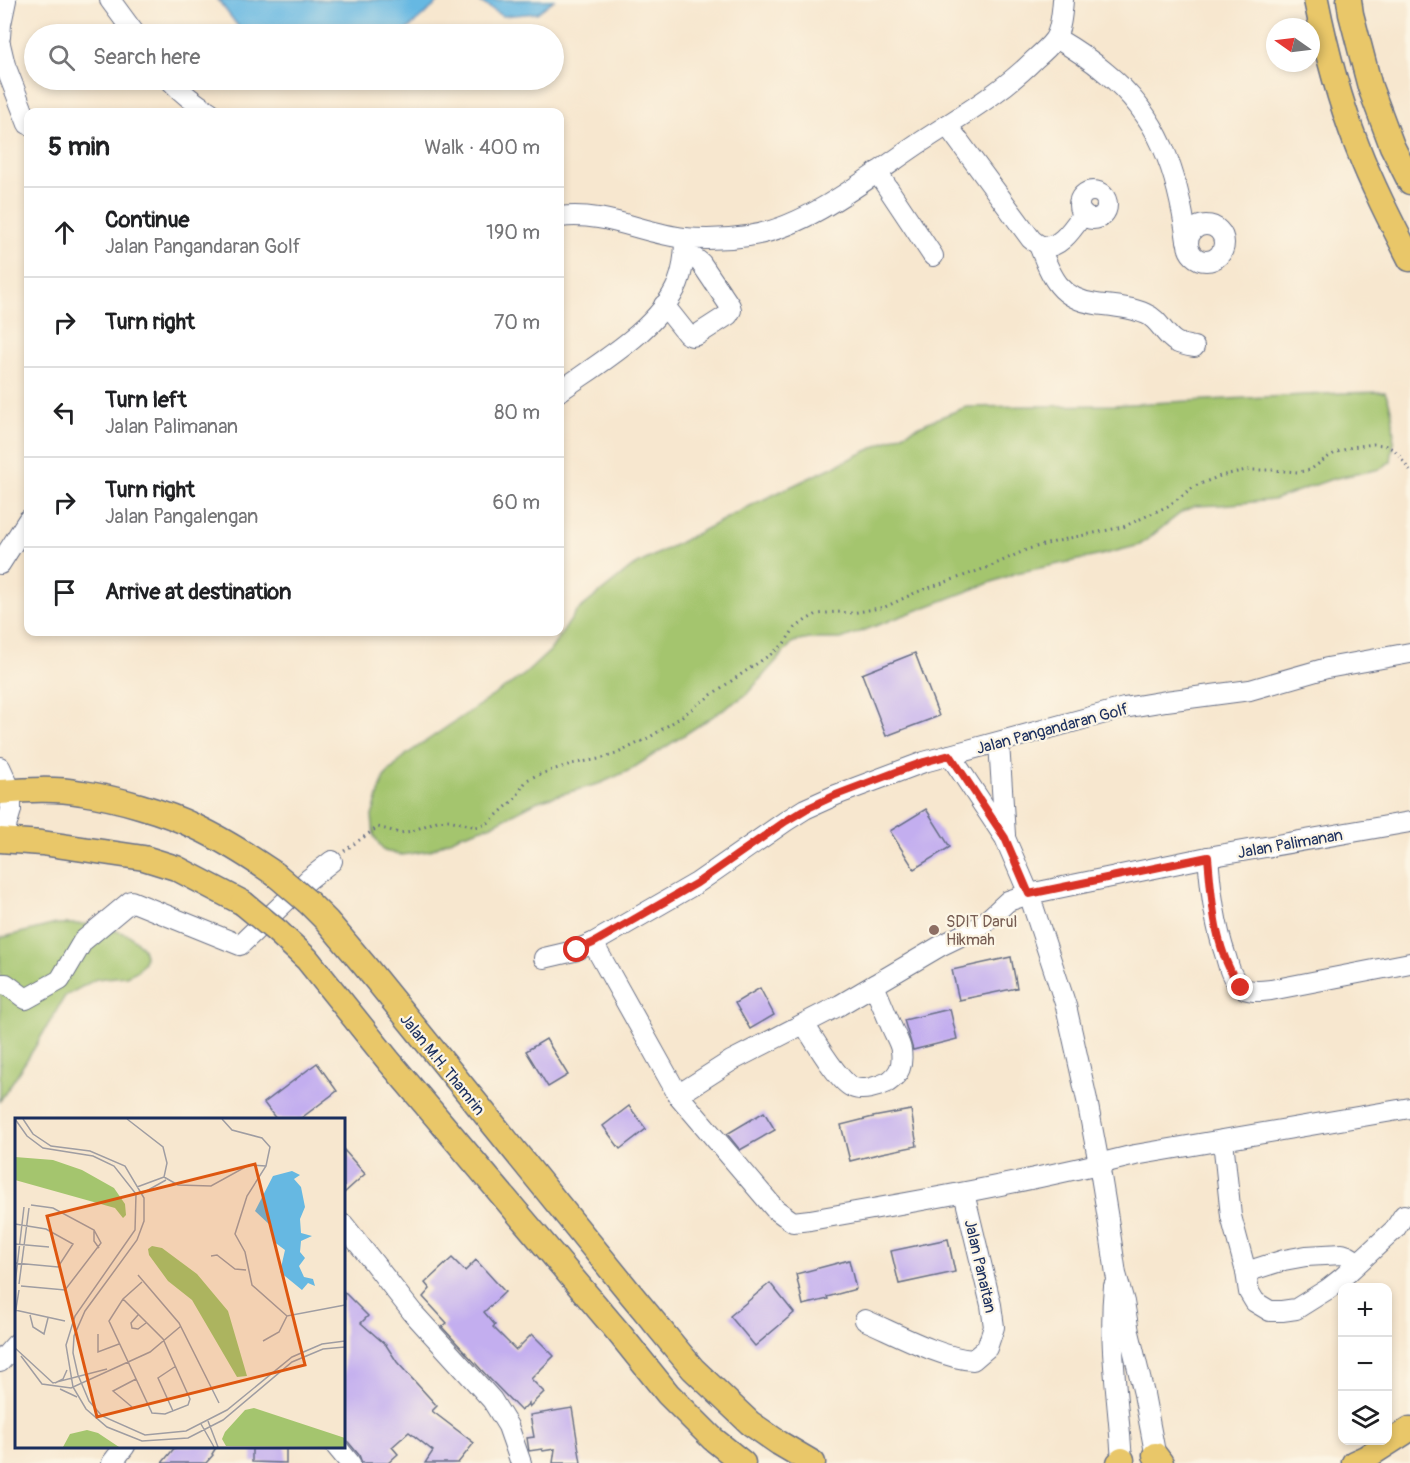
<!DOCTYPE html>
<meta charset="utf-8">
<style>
body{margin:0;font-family:Pangolin,sans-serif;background:#f2f2f2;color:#202124}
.controls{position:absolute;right:18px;bottom:18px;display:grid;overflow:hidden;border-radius:12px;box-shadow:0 3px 9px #0003}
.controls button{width:54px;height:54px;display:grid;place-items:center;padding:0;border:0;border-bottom:2px solid #e0e0e0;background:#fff;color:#202124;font:30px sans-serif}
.compass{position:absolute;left:1266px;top:18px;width:54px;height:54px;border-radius:50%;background:#fff;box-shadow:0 3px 9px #0003;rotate:284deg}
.stop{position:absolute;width:18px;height:18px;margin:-14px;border:4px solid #d93025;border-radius:50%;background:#fff}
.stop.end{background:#d93025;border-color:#fff;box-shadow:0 2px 6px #0008}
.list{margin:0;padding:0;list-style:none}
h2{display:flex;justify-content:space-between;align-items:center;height:78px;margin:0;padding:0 24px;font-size:26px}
h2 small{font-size:20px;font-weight:400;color:#757577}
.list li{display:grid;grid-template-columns:39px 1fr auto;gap:18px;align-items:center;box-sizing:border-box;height:90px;padding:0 24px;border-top:2px solid #e0e0e0}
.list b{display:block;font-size:22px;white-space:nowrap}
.list p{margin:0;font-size:20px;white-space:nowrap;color:#757577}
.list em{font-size:20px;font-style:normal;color:#757577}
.icon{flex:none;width:33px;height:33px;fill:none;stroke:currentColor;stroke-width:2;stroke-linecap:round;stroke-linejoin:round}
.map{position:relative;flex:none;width:1410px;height:1463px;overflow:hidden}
.search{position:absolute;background:#fff;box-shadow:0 3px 9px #0003;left:24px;top:24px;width:540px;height:66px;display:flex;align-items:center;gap:15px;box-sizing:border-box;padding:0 21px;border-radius:33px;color:#757577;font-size:22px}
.panel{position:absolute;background:#fff;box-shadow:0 3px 9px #0003;left:24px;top:108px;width:540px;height:528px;border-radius:12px}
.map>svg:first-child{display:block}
.green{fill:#a4c56e;stroke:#607a66;stroke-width:1.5}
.water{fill:#66b8e2;stroke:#4074a0;stroke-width:1.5}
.building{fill:#c3aeef}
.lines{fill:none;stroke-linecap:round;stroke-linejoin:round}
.minor-casing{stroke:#686f86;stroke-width:22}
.major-casing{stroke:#686f86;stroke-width:27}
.path{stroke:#686f86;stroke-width:3;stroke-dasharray:1.5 4.5;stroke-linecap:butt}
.minor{stroke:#fff;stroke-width:20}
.major{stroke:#e9c769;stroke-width:24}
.major-bridge-casing{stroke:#686f86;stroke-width:27;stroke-linecap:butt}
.major-bridge{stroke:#e9c769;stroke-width:24}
.route{stroke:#d93025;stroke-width:8}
.education-dot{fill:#8d6e63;stroke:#fcf5e5;stroke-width:2}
.labels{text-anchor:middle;stroke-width:4.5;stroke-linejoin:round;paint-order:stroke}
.street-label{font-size:16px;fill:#1b2f5e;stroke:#fcf5e5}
.education-label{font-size:16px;fill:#785e54;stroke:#fcf5e5;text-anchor:start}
.inset-road{fill:none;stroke:#9f9da2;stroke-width:1.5}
.view{fill:#de5710;fill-opacity:0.15;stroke:#de5710;stroke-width:3}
.inset-edge{fill:none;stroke:#1b2f5e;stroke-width:3}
</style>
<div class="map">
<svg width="1410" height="1463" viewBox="0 0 1410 1463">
<rect width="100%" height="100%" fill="#fcf5e5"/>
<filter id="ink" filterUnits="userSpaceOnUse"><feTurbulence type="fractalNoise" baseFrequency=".0167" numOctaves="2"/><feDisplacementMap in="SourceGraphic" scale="12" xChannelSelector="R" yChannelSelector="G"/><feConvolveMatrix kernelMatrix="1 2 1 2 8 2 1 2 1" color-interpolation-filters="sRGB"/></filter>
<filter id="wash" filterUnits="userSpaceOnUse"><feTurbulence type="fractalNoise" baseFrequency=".008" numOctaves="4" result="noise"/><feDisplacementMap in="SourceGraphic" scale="24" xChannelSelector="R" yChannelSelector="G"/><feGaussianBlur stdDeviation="1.35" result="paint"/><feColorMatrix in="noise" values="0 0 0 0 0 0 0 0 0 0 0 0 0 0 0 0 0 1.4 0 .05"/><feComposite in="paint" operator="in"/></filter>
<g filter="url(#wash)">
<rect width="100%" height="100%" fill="#f7e7cf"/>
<!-- green -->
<g class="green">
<path d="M1385,392C1396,414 1395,438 1391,461L1380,469L1332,479L1273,500L1220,505L1194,506L1182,512L1140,545L1097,556L1016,573L841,639H810L793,642L746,695L630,770L601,783L538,801L492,825L458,836L429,851L402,855L384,851L374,836L372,816L384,777L407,754L525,674L550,651L576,612L632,567L756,503L926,423L966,407L1114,405L1343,393Z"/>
<path d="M56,924H95L129,935L143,948L145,956L144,962L137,971L126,976L96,979L65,996L35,1047L0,1101V938Z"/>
</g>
<!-- water -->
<g class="water">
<path d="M218,0H441L402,34H244Z"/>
<path d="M477,0H554L537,13L503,16Z"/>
</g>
<g id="blocks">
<!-- building -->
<g class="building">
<path d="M915,653L939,716L886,736L862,674Z"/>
<path d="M926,809L950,847L914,869L890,831Z"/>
<path d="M1011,957L1017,988L959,1000L952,970Z"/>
<path d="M760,988L774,1015L750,1029L735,1003Z"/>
<path d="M950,1009L957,1039L913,1050L904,1020Z"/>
<path d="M546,1039L568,1075L548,1087L526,1051Z"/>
<path d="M317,1063L337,1091L300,1119H276L264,1103Z"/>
<path d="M629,1106L646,1129L620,1149L603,1126Z"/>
<path d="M911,1110L917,1146L882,1153L850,1161L841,1125L873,1117Z"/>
<path d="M764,1112L775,1130L740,1150L727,1134Z"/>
<path d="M344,1150L365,1174L344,1193Z"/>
<path d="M948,1239L955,1272L899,1284L891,1251Z"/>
<path d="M452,1258L465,1271L476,1260L505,1292L484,1312L495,1325L493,1327L516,1350L532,1334L554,1356L531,1379L544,1392L529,1407V1403L521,1411L488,1377L442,1327L447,1323L423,1297L430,1289L425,1283Z"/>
<path d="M849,1260L856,1289L827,1297L828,1299L803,1305L796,1274Z"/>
<path d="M770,1283L794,1313L755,1346L730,1316Z"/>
<path d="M344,1292L368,1316L361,1323L386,1345L397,1362L437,1406L432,1411L474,1443L458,1463H425L433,1451L409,1432L392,1447L398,1454L388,1463H362L359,1455L344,1437Z"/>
<path d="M572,1408L581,1463H553L555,1449L543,1451L542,1449L529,1451L527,1438L534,1437L530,1415Z"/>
<path d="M176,1446H217L212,1454L213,1455L206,1463H162Z"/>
<path d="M252,1446H286V1463L252,1462Z"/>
</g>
</g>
</g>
<g filter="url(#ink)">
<use href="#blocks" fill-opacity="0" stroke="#686f86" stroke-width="1.5"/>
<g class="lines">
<defs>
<g id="minor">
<path d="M110,0L135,34"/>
<path d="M0,37L1,24L6,0"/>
<path d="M1056,38C1073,48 1090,59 1105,72C1160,116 1178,174 1187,241"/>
<path d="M0,44L5,65L28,124"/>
<path d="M170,80C181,92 196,104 210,112"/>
<path d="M947,125L1031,239C1031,239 1038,245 1039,245C1058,253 1074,227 1083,214"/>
<path d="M877,172L933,256"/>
<circle cx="1093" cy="205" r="14"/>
<path d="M560,217C602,211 643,233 684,238C705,240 728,239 748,236C807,228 869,177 918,144C959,117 1000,94 1035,59C1042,53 1049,47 1054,40C1061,30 1062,12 1063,0"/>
<circle cx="1206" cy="243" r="18"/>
<path d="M1039,245C1051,276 1059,299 1096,304C1112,306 1131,307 1146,314C1159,319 1164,335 1176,342C1182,345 1188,346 1194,347"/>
<path d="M664,305L687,334L692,336L697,335L728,315L731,310L730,306L701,263L696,259L685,255"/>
<path d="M560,391C599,363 659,329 678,283C684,268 685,253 685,238"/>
<path d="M0,564L28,520"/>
<path d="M999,743L1005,835"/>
<path d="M950,755L1005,838L1029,894L1066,1006L1087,1100L1099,1164L1108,1219L1116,1274L1124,1302L1129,1332L1144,1394L1157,1463"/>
<path d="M0,767L11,791V810L2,840"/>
<path d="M1208,857C1211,892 1215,925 1226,957C1229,968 1232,979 1240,986C1248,993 1261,991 1271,990L1410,963"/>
<path d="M593,943L678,1095L775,1209L793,1222L810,1220C919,1201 1028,1182 1135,1155L1410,1108"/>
<path d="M544,958L574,951L593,943L697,883L786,821L805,809L836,795L924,762L1124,708L1166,701L1250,690L1327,668L1410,653"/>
<path d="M0,984H6L26,999L60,980L83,941L131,901L240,945L309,879L332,861"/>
<path d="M804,1024C814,1039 837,1080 852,1087C862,1092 878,1087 888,1082C900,1074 903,1065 901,1050C900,1043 895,1035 892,1028C886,1014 880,1000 874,985"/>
<path d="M678,1095L731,1061L840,1005L942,945L981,926L1008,901L1029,894L1208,857L1410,822"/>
<path d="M1223,1140L1231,1216L1246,1272L1249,1292L1255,1302L1270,1311H1282L1296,1309L1328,1289L1342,1278L1395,1229L1404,1215"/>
<path d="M344,1225L413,1313L492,1400L508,1426L521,1463"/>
<path d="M1246,1272L1284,1260L1306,1256L1342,1254L1348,1256L1358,1262"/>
<path d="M1114,1286C1108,1346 1119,1404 1122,1463"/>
<path d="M865,1320C895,1333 941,1358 973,1360L987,1348L994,1327L991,1305L964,1193"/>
<path d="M0,1362L16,1344"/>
<path d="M336,1446L350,1463"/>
<path d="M112,1463L125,1446"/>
</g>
<g id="major">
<path d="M1316,0C1326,50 1339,99 1357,146C1372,185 1391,222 1410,259"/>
<path d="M1349,0L1351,14L1370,87L1392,146L1410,182"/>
<path d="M0,792C27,790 55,788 82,793C117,798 165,812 196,827C224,840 250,857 275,874"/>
<path d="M0,840L42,843L144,858L176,868L243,903"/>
<path d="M308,902L327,921L365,966L630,1293L693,1369L750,1423L779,1443L813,1463"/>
<path d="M278,932L307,959L388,1060L619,1333L668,1394L713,1439L743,1463"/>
<path d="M1155,1455L1161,1463"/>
<path d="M1119,1463L1122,1460"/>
<path d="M1354,1463L1365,1458L1410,1429"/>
</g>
</defs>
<!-- minor casing -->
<use href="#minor" class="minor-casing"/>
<!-- major casing -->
<use href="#major" class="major-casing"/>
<!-- path -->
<path class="path" d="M344,851L378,827L400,833L412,831L437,821L449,820L476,827L487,824L516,798L522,787L527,780L537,775L571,764L599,759L616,754L650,737L678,719L718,690L771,654L783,645L794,629L806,620L817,614L837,612L852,613L885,607L917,592L989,567L1028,549L1070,538L1123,527L1168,506L1195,486L1220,476L1246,470H1272L1298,472L1310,470L1325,459L1337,452L1352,447L1373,444L1384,445L1395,450L1410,471"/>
<!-- minor -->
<use href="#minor" class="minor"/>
<!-- major -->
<use href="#major" class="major"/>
<defs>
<g id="major-bridge">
<path d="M275,874L308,902"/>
<path d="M243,903L278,932"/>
</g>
</defs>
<!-- major-bridge casing -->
<use href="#major-bridge" class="major-bridge-casing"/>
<!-- major-bridge -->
<use href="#major-bridge" class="major-bridge"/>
</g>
</g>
<g class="lines" filter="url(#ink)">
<!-- route -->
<path class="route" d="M577,950L593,943L697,883L786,821L806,809L836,795L899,771L924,762L950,755L1005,838L1029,894L1208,857C1212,901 1214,951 1241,988"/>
</g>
<!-- markers -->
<circle class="education-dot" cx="934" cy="930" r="6"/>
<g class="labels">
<!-- street labels -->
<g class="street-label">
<text transform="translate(1052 728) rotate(-15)" y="6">Jalan Pangandaran Golf</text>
<text transform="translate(1290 843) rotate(-10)" y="6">Jalan Palimanan</text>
<text transform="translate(443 1064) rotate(51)" y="6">Jalan M.H. Thamrin</text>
<text transform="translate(981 1266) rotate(77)" y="6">Jalan Panaitan</text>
</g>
<!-- education labels -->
<g class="education-label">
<text x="946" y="927">SDIT Darul<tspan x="946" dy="18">Hikmah</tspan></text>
</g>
</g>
<!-- overview -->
<g transform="translate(15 1118)">
<rect width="330" height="330" fill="#f7e7cf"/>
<path d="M0,39L38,42L67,52L99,70L110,86L111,97L108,100L100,90L0,62ZM137,128L147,130L182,156L213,193L232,258L222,259L177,182L153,163L134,137L133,131ZM239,290L330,320V329L211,328L207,321L210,314L230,292ZM72,312L83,315L104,329H48L55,316Z" fill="#a4c56e"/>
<path d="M277,53L285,57L279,61L286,69L290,89L285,101L286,115L297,118L286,123L285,134L290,140L284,148L289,159L298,161L300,168L293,165L287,172L265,154L270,132L258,123L257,109L240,93L258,58Z" fill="#66b8e2"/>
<path class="inset-road" d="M0,1L12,18L28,30L78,38L99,48L121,76L120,112L60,198L51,227L58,269L71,291L92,309L127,323L173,320L208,302L277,244L308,231L330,229M8,1L18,16L36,28L75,33L110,48L129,80V103L122,122L70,193L59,218L58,235L63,257L74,283L87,298L130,317L171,313L212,292L277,239L307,226L330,223M112,1L148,29L152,45L149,59L163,67L196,68L234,47L251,48M207,1L217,12L247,20L255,29L251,48L232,78L220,116L230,134L237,167L272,198L330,187M122,69L149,59M126,76L151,62M0,106L31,111L58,126L43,149L0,145M79,112V123L84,130M0,126L34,129M196,138L202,137L220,151L231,152M123,157L164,205L204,285M0,166L9,89M4,166L14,90M6,168L50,172L86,125L79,112L38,90L16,87M108,181L148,221L175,281L173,287L150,296L137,295L94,203L108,181L127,164M0,192L50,203M0,197L4,172M15,197L18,209L29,216L33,200M123,197L116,205L117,210L123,211L131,205M83,216V234L104,226M248,223L264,214L272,198M0,230L38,265L92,251M6,238L27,266L56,270L135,234L166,208M40,265L48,261L52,252M45,271L62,279M117,289L98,273L121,261M158,293L143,260L161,248M193,303L203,329M186,306L199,329"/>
<path class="view" d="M240,46L290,247L82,299L32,98Z"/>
<rect width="330" height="330" class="inset-edge"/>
</g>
</svg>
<div class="controls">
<button>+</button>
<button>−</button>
<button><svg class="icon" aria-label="layers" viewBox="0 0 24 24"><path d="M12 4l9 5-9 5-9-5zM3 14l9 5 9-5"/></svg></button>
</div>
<svg class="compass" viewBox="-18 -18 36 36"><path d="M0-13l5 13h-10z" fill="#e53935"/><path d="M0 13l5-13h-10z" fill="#757577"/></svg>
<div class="stop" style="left:577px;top:950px"></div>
<div class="stop end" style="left:1241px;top:988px"></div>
<div class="search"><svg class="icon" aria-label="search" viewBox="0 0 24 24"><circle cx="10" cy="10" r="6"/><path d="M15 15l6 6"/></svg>Search here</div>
<section class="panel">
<h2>5 min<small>Walk · 400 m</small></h2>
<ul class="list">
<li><svg class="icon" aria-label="ahead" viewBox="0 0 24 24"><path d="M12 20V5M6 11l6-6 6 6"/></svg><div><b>Continue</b><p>Jalan Pangandaran Golf</p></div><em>190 m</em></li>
<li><svg class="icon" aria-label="right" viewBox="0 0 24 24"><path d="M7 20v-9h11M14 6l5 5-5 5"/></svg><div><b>Turn right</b></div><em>70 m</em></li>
<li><svg class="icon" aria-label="left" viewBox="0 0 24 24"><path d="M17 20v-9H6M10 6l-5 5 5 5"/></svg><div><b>Turn left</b><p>Jalan Palimanan</p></div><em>80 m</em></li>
<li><svg class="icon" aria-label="right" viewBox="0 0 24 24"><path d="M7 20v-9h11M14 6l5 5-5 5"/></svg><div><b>Turn right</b><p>Jalan Pangalengan</p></div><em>60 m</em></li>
<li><svg class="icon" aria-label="arrive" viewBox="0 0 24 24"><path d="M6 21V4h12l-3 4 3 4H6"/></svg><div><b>Arrive at destination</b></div></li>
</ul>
</section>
</div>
